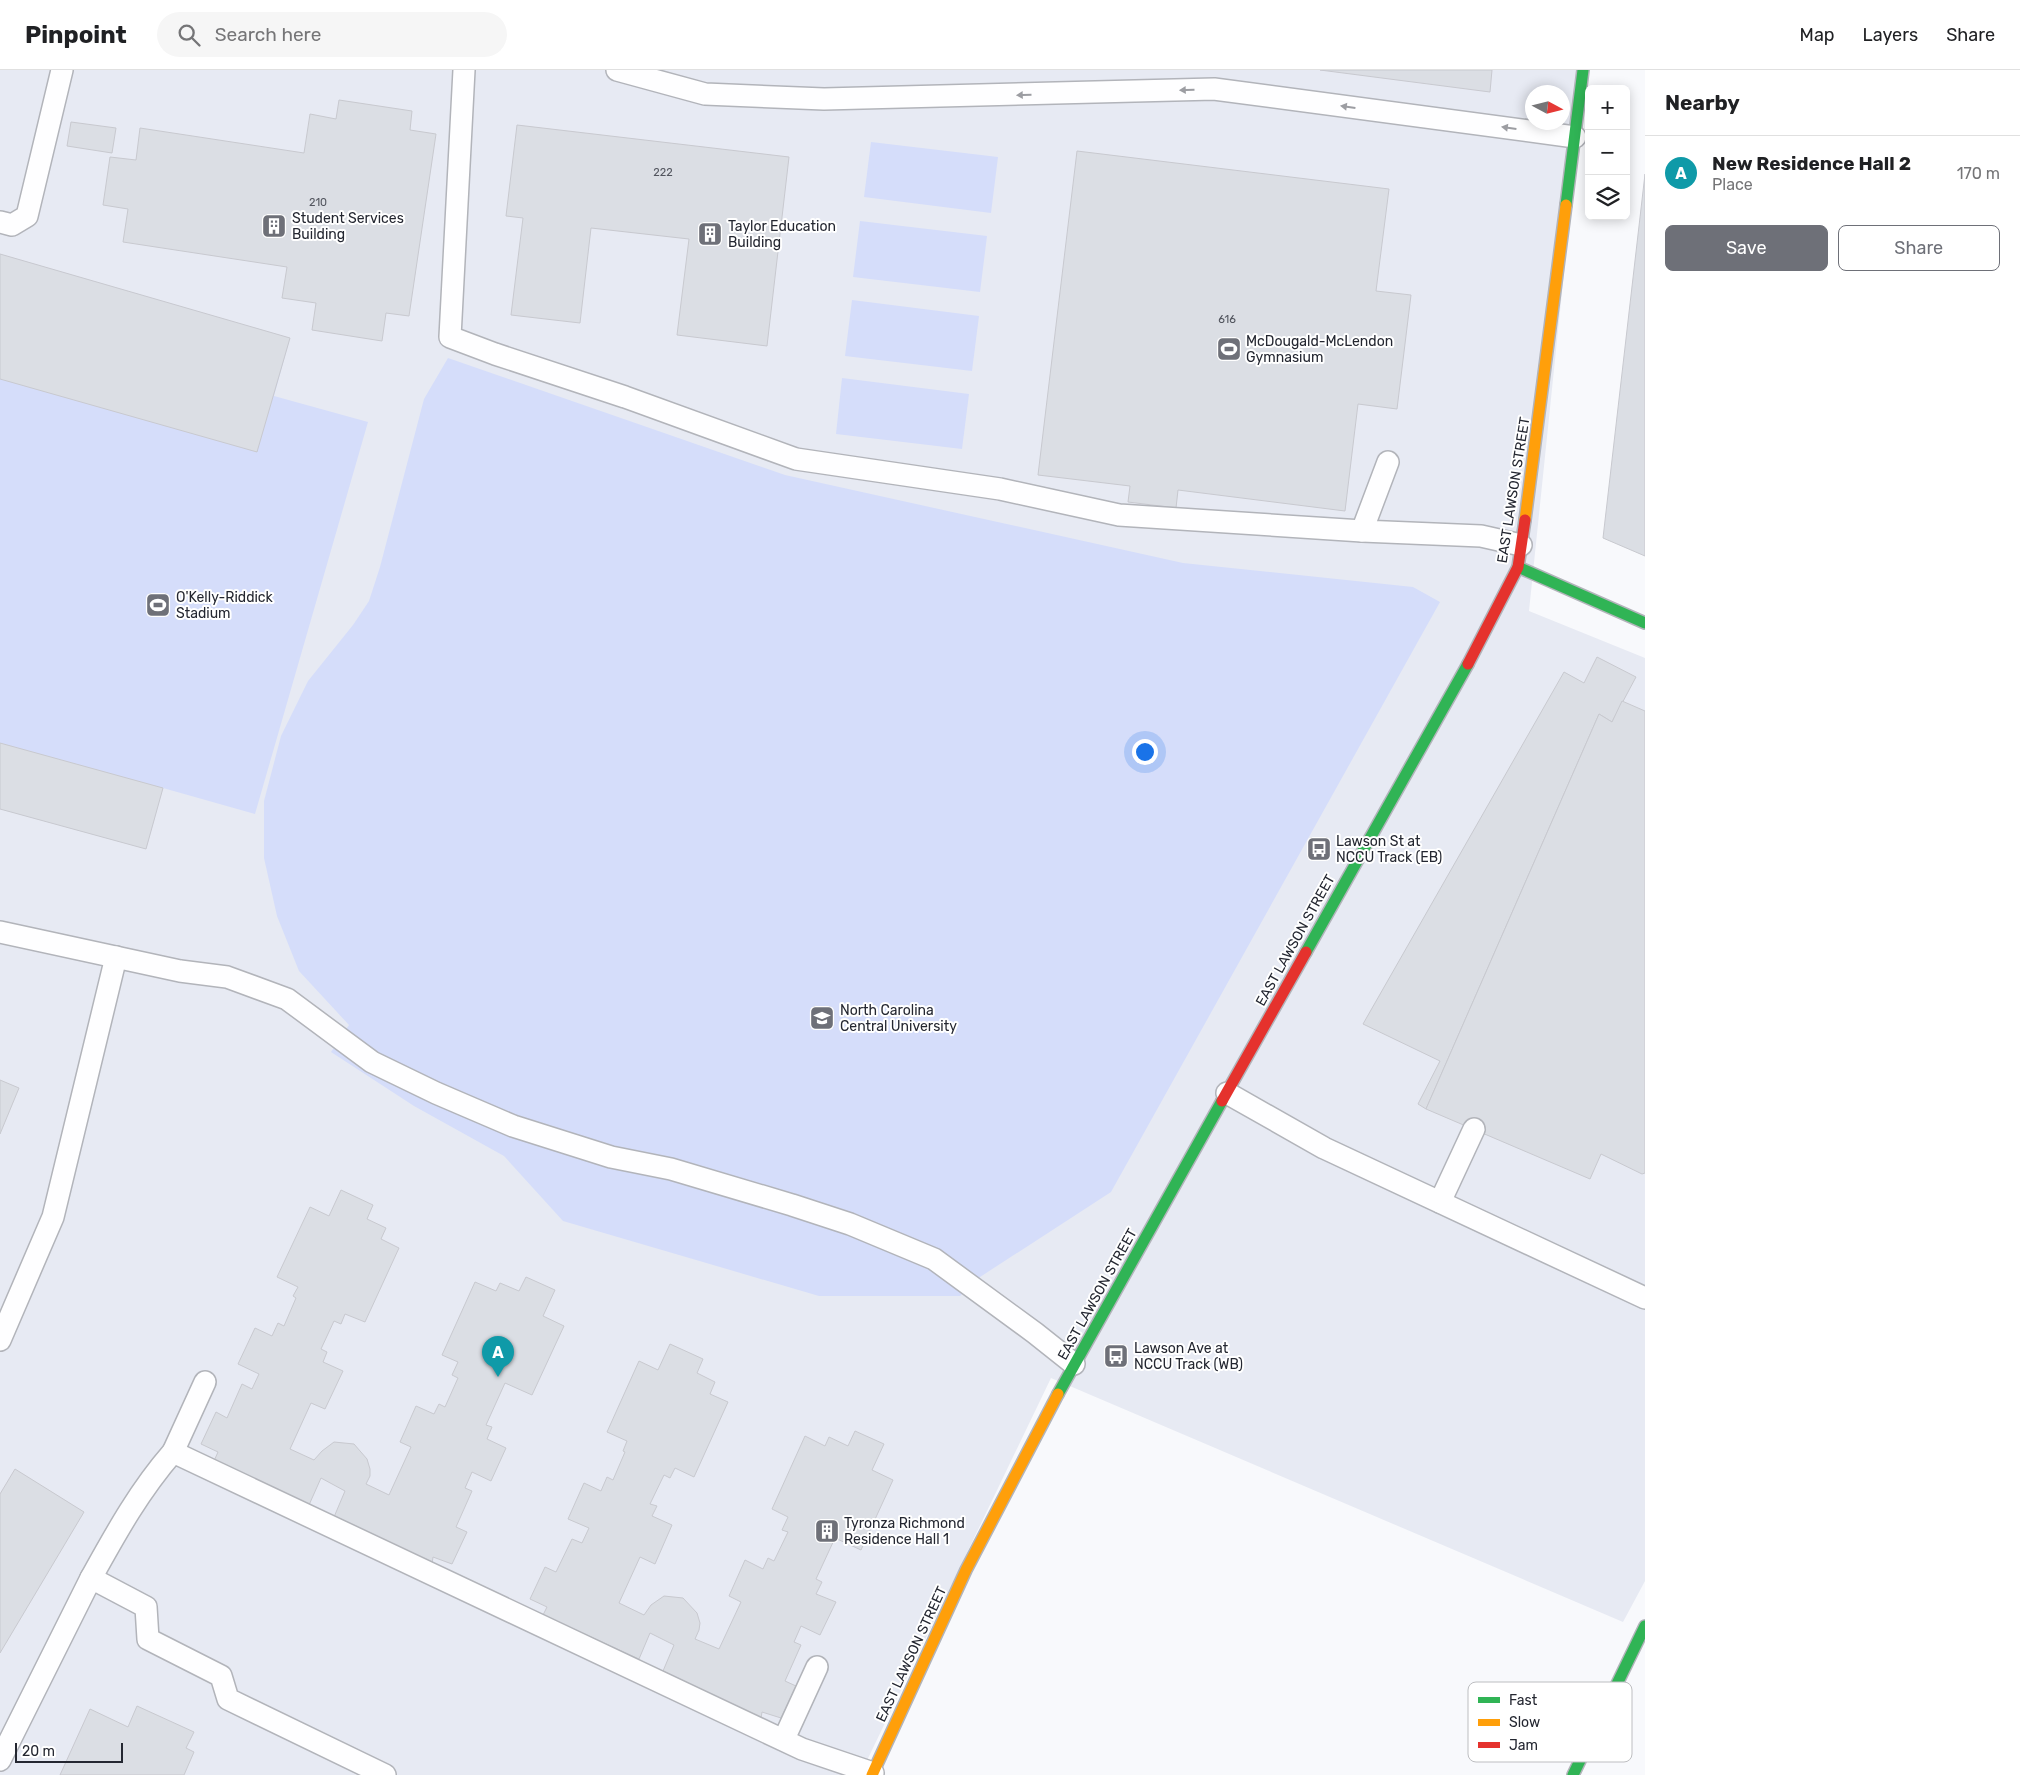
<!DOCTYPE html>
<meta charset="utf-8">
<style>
body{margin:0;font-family:Rubik,sans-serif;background:#f6f6f6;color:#202124}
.controls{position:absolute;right:15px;top:15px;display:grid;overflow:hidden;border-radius:8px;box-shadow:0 2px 12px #0003}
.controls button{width:45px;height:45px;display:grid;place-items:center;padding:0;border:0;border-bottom:1px solid #e0e0e0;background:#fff;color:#202124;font:25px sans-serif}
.compass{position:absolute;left:1525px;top:15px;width:45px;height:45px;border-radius:50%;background:#fff;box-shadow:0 2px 12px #0003;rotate:97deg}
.scale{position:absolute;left:15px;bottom:12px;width:108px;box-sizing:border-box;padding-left:5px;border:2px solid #242731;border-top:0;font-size:14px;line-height:18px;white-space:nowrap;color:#242731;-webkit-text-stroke:4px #fff;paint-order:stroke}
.you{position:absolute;left:1144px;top:681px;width:18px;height:18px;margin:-12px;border:4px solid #fff;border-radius:50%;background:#1a73e8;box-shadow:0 0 0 8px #1a73e833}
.badge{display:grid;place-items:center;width:32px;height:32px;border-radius:50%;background:#6e7078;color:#fff;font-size:16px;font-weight:700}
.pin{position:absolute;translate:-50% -41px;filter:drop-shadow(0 1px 2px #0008)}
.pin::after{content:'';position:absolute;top:26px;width:18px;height:15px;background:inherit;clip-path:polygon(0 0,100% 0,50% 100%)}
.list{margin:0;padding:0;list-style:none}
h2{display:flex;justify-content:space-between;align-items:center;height:65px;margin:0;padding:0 20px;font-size:21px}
h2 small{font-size:16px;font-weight:400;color:#757577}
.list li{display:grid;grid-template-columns:32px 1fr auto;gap:15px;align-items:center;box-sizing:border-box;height:75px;padding:0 20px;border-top:1px solid #e0e0e0}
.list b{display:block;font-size:19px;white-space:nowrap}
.list p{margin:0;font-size:16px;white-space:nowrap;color:#757577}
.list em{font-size:16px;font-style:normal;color:#757577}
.actions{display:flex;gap:10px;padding:15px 20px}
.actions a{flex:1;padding:11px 0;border:1px solid #6e7078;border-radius:8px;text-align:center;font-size:18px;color:#6e7078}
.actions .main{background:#6e7078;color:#fff}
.icon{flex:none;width:28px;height:28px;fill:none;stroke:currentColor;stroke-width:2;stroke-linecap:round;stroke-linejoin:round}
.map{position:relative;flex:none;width:1645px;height:1705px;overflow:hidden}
header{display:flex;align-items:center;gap:30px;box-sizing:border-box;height:70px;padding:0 25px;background:#fff;border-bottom:1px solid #e0e0e0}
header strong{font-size:24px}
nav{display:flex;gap:28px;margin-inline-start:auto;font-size:18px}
.search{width:350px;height:45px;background:#f6f6f6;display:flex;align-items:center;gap:12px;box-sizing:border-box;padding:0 18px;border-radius:28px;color:#757577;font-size:19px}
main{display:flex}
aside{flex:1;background:#fff}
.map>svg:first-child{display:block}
.built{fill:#e7eaf3;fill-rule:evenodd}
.green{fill:#d5ddfa}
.building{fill:#dbdee4;stroke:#c8c9cf}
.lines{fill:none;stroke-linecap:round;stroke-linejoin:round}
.lane-casing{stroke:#b2b4ba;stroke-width:24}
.fast-casing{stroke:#b2b4ba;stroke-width:14}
.slow-casing{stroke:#b2b4ba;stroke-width:14}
.jam-casing{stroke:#b2b4ba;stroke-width:14}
.lane{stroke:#fefeff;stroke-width:21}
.fast{stroke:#30b455;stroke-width:11}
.slow{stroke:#ff9f0a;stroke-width:11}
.jam{stroke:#e5322d;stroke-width:11}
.oneway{fill:#9c9da2}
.labels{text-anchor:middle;stroke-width:4;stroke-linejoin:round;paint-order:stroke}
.number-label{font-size:11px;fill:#52555e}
.poi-label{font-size:14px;fill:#242731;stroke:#fff;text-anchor:start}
.street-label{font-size:14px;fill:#242731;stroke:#fff}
.key{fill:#fff;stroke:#bdbec1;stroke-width:1}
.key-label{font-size:14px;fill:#242731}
</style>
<header>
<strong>Pinpoint</strong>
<div class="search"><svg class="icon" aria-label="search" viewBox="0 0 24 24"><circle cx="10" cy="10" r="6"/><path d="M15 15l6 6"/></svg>Search here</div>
<nav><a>Map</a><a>Layers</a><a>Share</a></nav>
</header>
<main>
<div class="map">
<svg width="1645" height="1705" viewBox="0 0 1645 1705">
<rect width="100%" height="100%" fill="#f8f9fc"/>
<!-- built -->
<path class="built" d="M0,0H1585L1529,541L1645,588V1511L1623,1552L1051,1308L860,1705H0ZM1532,22H1562V52H1532Z"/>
<!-- green -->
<g class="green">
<path d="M871,72L998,87L991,143L864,127Z"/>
<path d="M860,151L987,166L980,222L853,207Z"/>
<path d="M0,184L290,268L274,326L368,352L255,744L163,718L146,779L0,739Z"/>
<path d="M852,230L979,246L972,301L845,286Z"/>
<path d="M448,288L785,405L1183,493L1413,517L1440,532L1111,1122L980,1207L960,1226H819L563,1151L504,1086L414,1036L331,982L349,955L299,901L277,846L264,788V731L281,666L308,611L353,555L369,531L380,497L424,329Z"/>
<path d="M842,308L969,324L962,379L836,364Z"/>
</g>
<!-- building -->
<g class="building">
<path d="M1320,0H1492L1490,22Z"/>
<path d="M339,30L412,41L410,60L436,64L409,246L386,243L382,271L312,260L316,233L282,228L287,197L123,172L128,139L103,135L110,87L136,90L140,58L304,83L310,44L336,49Z"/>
<path d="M71,52L116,58L112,83L67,76Z"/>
<path d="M517,55L789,87L767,276L677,265L689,169L591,158L580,253L511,245L523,148L506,146Z"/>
<path d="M1077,81L1389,119L1376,221L1411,225L1397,339L1358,334L1345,441L1178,420L1176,438L1128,432L1130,416L1038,405Z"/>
<path d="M1645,104V486L1603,468Z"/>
<path d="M0,184L290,268L257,382L0,309Z"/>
<path d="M1597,587L1636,607L1612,652L1599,644L1426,1039L1418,1034L1440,991L1363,954L1564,602L1584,613Z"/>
<path d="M1622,631L1645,641V1103L1642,1104L1601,1084L1590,1109L1426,1039L1599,644L1612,652Z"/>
<path d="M0,673L163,718L146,779L0,739Z"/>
<path d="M0,1010L19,1018L0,1064Z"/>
<path d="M341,1120L373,1135L367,1149L386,1158L381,1169L399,1178L365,1252L345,1244L341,1254L334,1251L321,1279L327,1282L323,1292L343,1301L325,1339L311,1333L290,1379L314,1390L322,1381L334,1372L354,1374L367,1389L370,1399V1406L366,1414L389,1425L411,1377L400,1372L416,1336L434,1344L439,1334L445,1337L458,1308L452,1305L458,1292L442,1285L475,1212L496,1221L500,1213L519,1221L526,1207L555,1220L543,1246L564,1256L532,1325L505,1313L486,1355L492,1357L487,1369L506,1378L491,1411L472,1402L465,1418L472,1421L456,1457L467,1462L452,1494L433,1487L432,1494L334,1447L345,1421L321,1408L309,1435L214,1391L218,1382L201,1374L216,1342L227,1348L242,1314L252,1319L259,1304L238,1294L255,1258L272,1266L278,1253L284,1256L296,1228L293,1226L298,1217L277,1207L310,1137L329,1146Z"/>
<path d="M670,1274L703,1289L697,1303L715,1312L710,1324L728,1332L694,1407L675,1398L670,1408L664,1405L650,1434L657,1436L652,1446L672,1455L655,1494L640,1487L619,1533L644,1545L651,1535L664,1526L683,1528L697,1543L700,1553L699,1560L695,1569L719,1579L741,1532L729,1526L745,1490L763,1499L768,1488L774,1491L788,1462L782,1460L788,1447L772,1439L805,1366L825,1376L829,1367L848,1376L855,1361L884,1374L872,1400L893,1410L861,1480L835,1468L816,1509L822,1512L816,1524L836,1532L820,1565L801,1556L794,1572L801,1575L785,1611L796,1616L781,1648L762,1642L761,1648L663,1601L674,1575L650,1563L639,1589L543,1545L547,1537L530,1529L545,1497L556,1502L572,1469L582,1473L589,1458L568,1449L584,1413L601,1421L607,1407L613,1410L625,1382L623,1381L627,1371L607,1362L639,1291L658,1300Z"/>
<path d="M15,1399L84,1442L0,1583V1424Z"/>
<path d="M137,1636L194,1662L186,1678L194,1682L184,1705H60L90,1639L128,1657Z"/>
</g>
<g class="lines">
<defs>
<g id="lane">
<path d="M464,0L450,267L495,284L625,327L796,389L1000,419L1119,445L1362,461"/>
<path d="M617,0L705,24L824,29L1214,19L1575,67"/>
<path d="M0,152L12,155L27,146L62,0"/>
<path d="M1388,392L1362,461L1481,466L1521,475"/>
<path d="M0,862L180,901L227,907L287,929L372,992L436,1023L513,1056L611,1087L671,1099L792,1135L850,1154L934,1189L1035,1263L1074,1294"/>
<path d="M1227,1023L1324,1078L1645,1228"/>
<path d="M1440,1132L1474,1059"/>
<path d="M0,1270L53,1147L116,887"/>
<path d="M173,1382L205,1312"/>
<path d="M91,1508C116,1463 139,1421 173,1382L802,1679L873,1703"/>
<path d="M784,1669L817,1597"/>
<path d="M0,1690L91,1508L146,1537L148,1569L221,1606L228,1629L385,1705"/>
</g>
<g id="fast">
<path d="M1566,135L1583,0"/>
<path d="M1518,497L1645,553"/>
<path d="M1306,882L1468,594"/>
<path d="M1058,1324L1222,1031"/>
<path d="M1573,1705L1645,1556"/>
</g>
<g id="slow">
<path d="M1525,450L1566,135"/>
<path d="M872,1705L966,1500L1058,1324"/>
</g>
<g id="jam">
<path d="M1468,594L1518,497L1525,450"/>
<path d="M1222,1031L1306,882"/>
</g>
</defs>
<!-- lane casing -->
<use href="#lane" class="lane-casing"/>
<!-- fast casing -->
<use href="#fast" class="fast-casing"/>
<!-- slow casing -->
<use href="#slow" class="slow-casing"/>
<!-- jam casing -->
<use href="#jam" class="jam-casing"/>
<!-- lane -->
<use href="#lane" class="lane"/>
<!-- fast -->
<use href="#fast" class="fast"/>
<!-- slow -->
<use href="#slow" class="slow"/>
<!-- jam -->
<use href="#jam" class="jam"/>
</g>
<!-- one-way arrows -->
<defs><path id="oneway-solid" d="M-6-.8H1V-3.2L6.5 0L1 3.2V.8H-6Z" transform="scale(1.25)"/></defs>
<g class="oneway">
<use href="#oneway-solid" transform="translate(1187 20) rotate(178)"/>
<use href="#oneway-solid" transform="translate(1024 25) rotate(178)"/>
<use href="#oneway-solid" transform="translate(1348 37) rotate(-172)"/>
<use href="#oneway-solid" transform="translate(1509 58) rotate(-172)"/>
</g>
<!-- icons -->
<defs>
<symbol id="building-square" viewBox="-11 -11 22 22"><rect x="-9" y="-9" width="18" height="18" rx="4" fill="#6e7078" stroke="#fff"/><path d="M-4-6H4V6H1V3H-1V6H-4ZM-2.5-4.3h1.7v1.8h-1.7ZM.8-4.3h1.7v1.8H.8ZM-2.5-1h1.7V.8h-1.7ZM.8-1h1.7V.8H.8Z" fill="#fff"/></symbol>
<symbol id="stadium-square" viewBox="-11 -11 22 22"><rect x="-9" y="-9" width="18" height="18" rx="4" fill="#6e7078" stroke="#fff"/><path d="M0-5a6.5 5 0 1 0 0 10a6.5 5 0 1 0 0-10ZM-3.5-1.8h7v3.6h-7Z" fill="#fff"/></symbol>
<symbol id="bus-square" viewBox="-11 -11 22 22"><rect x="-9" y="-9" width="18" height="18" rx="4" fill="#6e7078" stroke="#fff"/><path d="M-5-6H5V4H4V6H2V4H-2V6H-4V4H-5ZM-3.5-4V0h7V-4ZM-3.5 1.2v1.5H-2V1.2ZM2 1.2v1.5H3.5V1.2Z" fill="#fff"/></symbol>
<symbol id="university-square" viewBox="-11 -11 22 22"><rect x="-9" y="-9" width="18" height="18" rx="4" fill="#6e7078" stroke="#fff"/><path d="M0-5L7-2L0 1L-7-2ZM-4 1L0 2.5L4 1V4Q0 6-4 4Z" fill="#fff"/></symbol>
</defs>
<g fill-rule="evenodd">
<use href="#building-square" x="260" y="142" width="28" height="28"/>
<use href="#building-square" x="696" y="150" width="28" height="28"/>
<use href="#stadium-square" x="1215" y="265" width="28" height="28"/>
<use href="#stadium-square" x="144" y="521" width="28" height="28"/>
<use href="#bus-square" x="1305" y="765" width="28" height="28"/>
<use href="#university-square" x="808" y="934" width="28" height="28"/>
<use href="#bus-square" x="1102" y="1272" width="28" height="28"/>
<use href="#building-square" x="813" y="1447" width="28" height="28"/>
</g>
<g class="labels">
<!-- number labels -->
<g class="number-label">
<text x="663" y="106">222</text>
<text x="318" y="136">210</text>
<text x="1227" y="253">616</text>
</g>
<!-- poi labels -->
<g class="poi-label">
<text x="292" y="153">Student Services<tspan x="292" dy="16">Building</tspan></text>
<text x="728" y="161">Taylor Education<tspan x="728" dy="16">Building</tspan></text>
<text x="1246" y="276">McDougald-McLendon<tspan x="1246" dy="16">Gymnasium</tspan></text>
<text x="176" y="532">O'Kelly-Riddick<tspan x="176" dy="16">Stadium</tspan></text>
<text x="1336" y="776">Lawson St at<tspan x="1336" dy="16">NCCU Track (EB)</tspan></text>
<text x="840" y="945">North Carolina<tspan x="840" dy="16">Central University</tspan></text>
<text x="1134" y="1283">Lawson Ave at<tspan x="1134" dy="16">NCCU Track (WB)</tspan></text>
<text x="844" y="1458">Tyronza Richmond<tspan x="844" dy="16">Residence Hall 1</tspan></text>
</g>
<!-- street labels -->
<g class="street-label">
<text transform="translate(1513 420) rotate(-81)" y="5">EAST LAWSON STREET</text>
<text transform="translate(1295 870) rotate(-61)" y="5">EAST LAWSON STREET</text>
<text transform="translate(1097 1224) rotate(-61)" y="5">EAST LAWSON STREET</text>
<text transform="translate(911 1584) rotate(-65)" y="5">EAST LAWSON STREET</text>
</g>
</g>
<!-- legend -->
<rect x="1468" y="1612" width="164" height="80" rx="8" class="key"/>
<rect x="1478" y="1627" width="22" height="6" fill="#30b455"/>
<rect x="1478" y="1649" width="22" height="7" fill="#ff9f0a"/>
<rect x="1478" y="1672" width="22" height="6" fill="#e5322d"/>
<g class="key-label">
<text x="1509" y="1635">Fast</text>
<text x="1509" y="1657">Slow</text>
<text x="1509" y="1680">Jam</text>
</g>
</svg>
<div class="controls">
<button>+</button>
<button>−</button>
<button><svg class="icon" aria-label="layers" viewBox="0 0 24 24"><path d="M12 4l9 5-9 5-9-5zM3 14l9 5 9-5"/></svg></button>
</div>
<svg class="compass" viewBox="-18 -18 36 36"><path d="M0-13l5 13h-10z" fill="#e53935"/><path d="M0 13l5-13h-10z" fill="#757577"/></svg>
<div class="scale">20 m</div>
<div class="you"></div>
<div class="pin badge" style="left:498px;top:1307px;background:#0f9aa8">A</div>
</div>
<aside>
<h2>Nearby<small></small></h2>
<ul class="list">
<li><span class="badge" style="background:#0f9aa8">A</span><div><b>New Residence Hall 2</b><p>Place</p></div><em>170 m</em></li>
</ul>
<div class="actions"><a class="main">Save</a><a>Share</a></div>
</aside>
</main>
